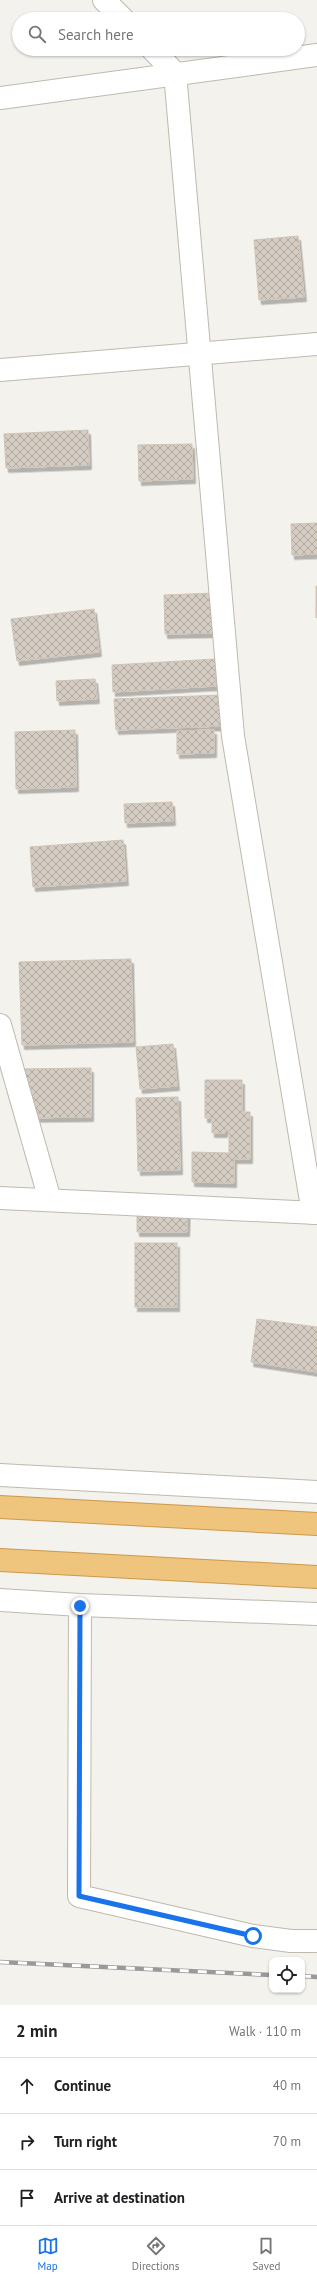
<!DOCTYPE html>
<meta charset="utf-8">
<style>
body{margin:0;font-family:"PT Sans",sans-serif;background:#f2f2f2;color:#202124}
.controls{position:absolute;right:12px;bottom:12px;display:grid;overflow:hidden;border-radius:8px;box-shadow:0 1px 3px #0004}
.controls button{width:36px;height:36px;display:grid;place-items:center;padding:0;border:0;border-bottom:1px solid #e0e0e0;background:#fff;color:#202124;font:20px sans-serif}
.stop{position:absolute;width:12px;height:12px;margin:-9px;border:3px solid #1a73e8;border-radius:50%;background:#fff}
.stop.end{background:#1a73e8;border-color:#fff;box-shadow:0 1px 4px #0008}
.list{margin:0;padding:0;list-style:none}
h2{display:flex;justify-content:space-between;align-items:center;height:52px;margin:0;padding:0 16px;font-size:17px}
h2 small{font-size:13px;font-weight:400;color:#757577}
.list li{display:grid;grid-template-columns:26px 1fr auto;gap:12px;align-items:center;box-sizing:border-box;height:56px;padding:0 16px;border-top:1px solid #e0e0e0}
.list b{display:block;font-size:15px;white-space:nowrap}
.list em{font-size:13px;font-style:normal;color:#757577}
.icon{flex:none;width:22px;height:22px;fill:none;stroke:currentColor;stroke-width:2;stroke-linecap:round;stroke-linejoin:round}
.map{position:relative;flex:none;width:317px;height:2005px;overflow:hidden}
.search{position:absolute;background:#fff;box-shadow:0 1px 3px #0004;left:12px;right:12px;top:12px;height:44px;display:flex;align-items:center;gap:10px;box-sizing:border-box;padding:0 14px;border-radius:22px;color:#757577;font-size:15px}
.sheet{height:220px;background:#fff}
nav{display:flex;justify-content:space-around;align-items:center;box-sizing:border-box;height:56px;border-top:1px solid #e0e0e0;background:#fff;font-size:11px;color:#757577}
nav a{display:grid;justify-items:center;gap:2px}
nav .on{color:#1a73e8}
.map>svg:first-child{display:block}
.building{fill:url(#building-cross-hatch);stroke:#cfc4b6;filter:url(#shadow)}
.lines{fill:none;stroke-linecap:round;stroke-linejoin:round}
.minor-casing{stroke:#bfb9af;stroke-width:24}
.highway-casing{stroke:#ce984d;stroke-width:24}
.minor{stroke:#fff;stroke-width:22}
.highway{stroke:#efc47c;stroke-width:22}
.rail-casing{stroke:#999;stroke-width:4.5}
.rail{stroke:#fff;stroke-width:3;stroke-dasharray:9;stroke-linecap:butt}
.route{stroke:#1a73e8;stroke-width:5}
</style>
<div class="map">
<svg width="317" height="2005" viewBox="0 0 317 2005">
<defs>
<pattern id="building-cross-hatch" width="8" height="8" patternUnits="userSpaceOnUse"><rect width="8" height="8" fill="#d5cdc3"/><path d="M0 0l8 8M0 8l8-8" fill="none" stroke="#afa89f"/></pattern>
<filter id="shadow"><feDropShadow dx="2.5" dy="4.5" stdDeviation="0" flood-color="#0004"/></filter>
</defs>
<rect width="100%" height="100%" fill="#f4f2ec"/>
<!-- building -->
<g class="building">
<path d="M298,236L304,297L259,300L254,240Z"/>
<path d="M88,430L89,465L6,468L4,434Z"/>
<path d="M192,444L193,479L139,481L138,445Z"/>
<path d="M317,523V554L292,555L291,524Z"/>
<path d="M316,586H317L316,618Z"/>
<path d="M214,593L215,633L165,634L164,595Z"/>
<path d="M94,609L99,652L17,661L11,619Z"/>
<path d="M215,659L216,686L113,692L112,665Z"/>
<path d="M95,679L97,699L57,701L56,681Z"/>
<path d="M222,695L223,726L116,730L114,699Z"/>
<path d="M75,730L76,787L16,789L15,732Z"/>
<path d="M214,730V753L177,754V731Z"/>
<path d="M172,802L173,821L125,823L124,804Z"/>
<path d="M123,840L126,881L33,887L30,847Z"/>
<path d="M131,959L133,1042L22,1045L19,962Z"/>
<path d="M173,1044L177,1086L140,1089L136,1047Z"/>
<path d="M91,1068V1117L18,1118L17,1069Z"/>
<path d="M205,1080H242V1112H250V1159H234V1183L192,1182V1152L229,1153V1130H225V1133H212V1118H205Z"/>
<path d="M178,1097L180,1170L138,1171L136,1098Z"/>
<path d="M137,1202L188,1203L187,1232H137Z"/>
<rect x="135" y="1243" width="42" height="64"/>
<path d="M257,1319L317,1327V1372L251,1362Z"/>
</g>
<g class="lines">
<defs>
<g id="minor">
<path d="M104,0L123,19"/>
<path d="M152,49L175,73L233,736L313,1213"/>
<path d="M0,98L317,55"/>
<path d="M0,370L317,344"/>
<path d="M0,1025L50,1200"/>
<path d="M0,1198L317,1213"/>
<path d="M0,1475L317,1492"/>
<path d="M0,1600L80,1605L317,1614"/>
<path d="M80,1605L79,1896L253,1936L291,1941H317"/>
</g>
<g id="highway">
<path d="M0,1507L317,1524"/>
<path d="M0,1560L317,1577"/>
</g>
</defs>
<!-- minor casing -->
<use href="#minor" class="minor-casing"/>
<!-- highway casing -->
<use href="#highway" class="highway-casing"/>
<!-- minor -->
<use href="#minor" class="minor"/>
<!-- highway -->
<use href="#highway" class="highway"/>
<defs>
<g id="rail">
<path d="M0,1962L272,1975"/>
<path d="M302,1976L317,1977"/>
</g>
</defs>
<!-- rail casing -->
<use href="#rail" class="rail-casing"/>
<!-- rail -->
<use href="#rail" class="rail"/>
</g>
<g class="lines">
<!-- route -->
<path class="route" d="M80,1606L79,1896L253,1936"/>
</g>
</svg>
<div class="controls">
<button><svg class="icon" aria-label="locate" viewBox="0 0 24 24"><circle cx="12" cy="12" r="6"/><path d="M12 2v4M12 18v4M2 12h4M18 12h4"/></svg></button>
</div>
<div class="stop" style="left:253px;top:1936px"></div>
<div class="stop end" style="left:80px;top:1606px"></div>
<div class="search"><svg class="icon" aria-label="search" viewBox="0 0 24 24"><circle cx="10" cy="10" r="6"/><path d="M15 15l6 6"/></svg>Search here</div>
</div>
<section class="sheet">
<h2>2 min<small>Walk · 110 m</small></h2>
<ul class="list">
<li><svg class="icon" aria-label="ahead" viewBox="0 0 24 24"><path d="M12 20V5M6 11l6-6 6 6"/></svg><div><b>Continue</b></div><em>40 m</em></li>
<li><svg class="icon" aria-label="right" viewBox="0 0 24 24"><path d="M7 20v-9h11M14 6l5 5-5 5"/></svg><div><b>Turn right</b></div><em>70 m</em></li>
<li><svg class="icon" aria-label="arrive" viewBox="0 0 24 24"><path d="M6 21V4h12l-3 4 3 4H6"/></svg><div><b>Arrive at destination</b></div></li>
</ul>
</section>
<nav>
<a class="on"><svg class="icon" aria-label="map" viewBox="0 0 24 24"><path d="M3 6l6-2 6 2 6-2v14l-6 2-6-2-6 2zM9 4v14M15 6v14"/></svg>Map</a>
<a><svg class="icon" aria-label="directions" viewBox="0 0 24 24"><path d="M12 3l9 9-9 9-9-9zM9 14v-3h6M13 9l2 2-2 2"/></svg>Directions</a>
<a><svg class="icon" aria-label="saved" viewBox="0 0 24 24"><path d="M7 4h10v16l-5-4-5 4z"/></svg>Saved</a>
</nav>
